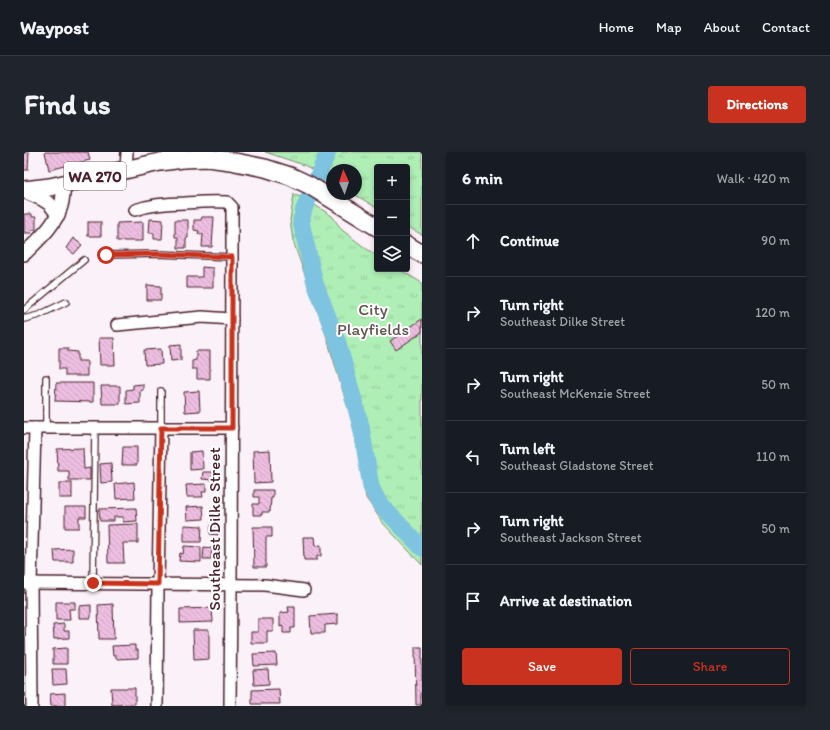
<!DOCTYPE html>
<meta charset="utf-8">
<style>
body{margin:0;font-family:Itim,sans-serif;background:#20242c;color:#f1f3f6}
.controls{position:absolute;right:12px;top:12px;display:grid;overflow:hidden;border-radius:4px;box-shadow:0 2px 6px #0003}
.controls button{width:36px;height:36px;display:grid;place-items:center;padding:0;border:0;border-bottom:1px solid #363941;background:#171b24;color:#f1f3f6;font:20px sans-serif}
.compass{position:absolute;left:302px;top:12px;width:36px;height:36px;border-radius:50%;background:#171b24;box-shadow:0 2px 6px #0003;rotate:357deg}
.stop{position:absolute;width:12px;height:12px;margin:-9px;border:3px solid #c8321e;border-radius:50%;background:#fff}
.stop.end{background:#c8321e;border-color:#fff;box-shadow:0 1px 4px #0008}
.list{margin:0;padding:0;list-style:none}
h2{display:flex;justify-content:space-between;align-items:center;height:52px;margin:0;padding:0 16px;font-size:17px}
h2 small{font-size:13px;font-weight:400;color:#9ea1a6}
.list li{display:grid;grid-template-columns:26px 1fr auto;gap:12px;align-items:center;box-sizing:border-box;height:72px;padding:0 16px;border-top:1px solid #363941}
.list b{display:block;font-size:15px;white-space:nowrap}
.list p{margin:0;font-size:13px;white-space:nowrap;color:#9ea1a6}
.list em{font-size:13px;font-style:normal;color:#9ea1a6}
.actions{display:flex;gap:8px;padding:12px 16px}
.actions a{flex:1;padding:9px 0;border:1px solid #c8321e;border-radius:4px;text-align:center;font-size:14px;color:#c8321e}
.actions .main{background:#c8321e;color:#fff}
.icon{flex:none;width:22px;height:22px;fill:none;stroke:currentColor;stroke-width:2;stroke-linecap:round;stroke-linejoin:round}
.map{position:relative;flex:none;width:398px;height:554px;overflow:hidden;border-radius:4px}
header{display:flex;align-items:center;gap:24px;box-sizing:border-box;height:56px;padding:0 20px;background:#171b24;border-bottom:1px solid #363941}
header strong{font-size:19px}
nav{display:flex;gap:22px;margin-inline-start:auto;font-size:14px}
.intro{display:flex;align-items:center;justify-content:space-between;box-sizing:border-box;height:96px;padding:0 24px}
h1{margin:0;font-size:28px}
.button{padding:10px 18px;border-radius:4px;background:#c8321e;color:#fff;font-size:14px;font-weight:700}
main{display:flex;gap:24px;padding:0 24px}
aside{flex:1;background:#171b24;border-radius:4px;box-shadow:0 2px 6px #0003}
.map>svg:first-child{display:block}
.park{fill:url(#park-tufts);stroke:#7c8770}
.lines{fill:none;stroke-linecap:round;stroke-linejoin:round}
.river{stroke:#7ec3df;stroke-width:17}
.building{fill:url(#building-back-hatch);stroke:#4a1f2b}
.service-casing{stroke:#4a1f2b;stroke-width:8}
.minor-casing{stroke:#4a1f2b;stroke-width:14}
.tertiary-casing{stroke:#4a1f2b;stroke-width:16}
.primary-casing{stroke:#4a1f2b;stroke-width:20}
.service{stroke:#fff;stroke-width:5.5}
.minor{stroke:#fff;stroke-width:11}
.tertiary{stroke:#fff;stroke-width:13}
.primary{stroke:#fff;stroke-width:17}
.route{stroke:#c8321e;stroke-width:5}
.labels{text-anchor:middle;stroke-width:4;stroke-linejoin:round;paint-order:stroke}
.shield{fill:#fff;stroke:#80626b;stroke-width:1}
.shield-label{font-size:16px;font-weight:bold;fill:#4a1f2b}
.park-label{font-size:17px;fill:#63534e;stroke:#fff}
.street-label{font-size:17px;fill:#4a1f2b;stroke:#fff}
</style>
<header>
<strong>Waypost</strong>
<nav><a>Home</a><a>Map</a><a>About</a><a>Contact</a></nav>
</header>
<div class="intro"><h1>Find us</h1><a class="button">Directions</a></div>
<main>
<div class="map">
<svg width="398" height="554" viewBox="0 0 398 554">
<defs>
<pattern id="park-tufts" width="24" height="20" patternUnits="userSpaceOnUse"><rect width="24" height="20" fill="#afefb6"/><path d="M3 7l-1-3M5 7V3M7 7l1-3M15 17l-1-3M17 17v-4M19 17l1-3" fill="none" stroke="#98cc9d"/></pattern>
<pattern id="building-back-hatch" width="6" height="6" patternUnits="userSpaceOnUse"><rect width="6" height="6" fill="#edbee1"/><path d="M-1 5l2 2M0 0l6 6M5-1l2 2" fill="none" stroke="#cda3c1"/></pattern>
</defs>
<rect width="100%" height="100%" fill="#fbf2f9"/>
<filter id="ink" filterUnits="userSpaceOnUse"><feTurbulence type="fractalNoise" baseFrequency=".025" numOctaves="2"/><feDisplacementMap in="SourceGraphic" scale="8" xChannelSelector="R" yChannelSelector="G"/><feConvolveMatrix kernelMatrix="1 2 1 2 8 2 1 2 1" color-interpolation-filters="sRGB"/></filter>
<g filter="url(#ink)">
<!-- park -->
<g class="park">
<path d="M241,0H398V83L383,74V15H353V56L330,42H332V18H308V28L280,13Z"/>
<path d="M270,42L286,50L308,64L318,78L340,95L353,104V117H375L398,131V413L359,371L342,346L331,283L325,260L302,183L269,89L266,68Z"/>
</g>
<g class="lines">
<!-- river -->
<path class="river" d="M304,0L280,57L277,70L291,131L314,191L337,274L347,335L355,351L398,396"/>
</g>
<!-- building -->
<g class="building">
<path d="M0,0H5L4,18H0Z"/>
<path d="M21,0H64L66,8L25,18Z"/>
<path d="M0,62H8V65H12V78H8L7,81H0Z"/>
<path d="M178,65H190L188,95H178L179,82H174L175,79L170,78V68H177Z"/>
<path d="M126,67L139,68L138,87H130V81H125Z"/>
<path d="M151,68H164V86H162V96H154V85H151Z"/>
<rect x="64" y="70" width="13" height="14"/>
<path d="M119,70V89H93V71Z"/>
<path d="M49,86L58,93L50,102L42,96Z"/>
<path d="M178,115L189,116V136H163V125H178Z"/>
<path d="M123,133L137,134V148H123Z"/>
<path d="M398,167V180L372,198L366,189Z"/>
<path d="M75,186H90L91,213H76Z"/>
<path d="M157,192V208L147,209L146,193Z"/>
<path d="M35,196H44V199L54,200V209H63V224H41V217H35Z"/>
<path d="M137,197L138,212L121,213L120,198Z"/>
<path d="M172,199H186V227H173V217H168V209L172,208Z"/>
<path d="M32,231H69V250L31,249Z"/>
<path d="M119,232V238L116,239V251L102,252V238L109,237V233Z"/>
<path d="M77,234H96V252H78Z"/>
<path d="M175,239L176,259L161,260L160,240Z"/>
<path d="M99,295H113V313H98Z"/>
<path d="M59,296L60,317L66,316V328H45V319H34L33,297Z"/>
<path d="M246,298L247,330L230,331L229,299Z"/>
<path d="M178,299L179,317L166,318V300Z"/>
<path d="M87,311L88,330L77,331L76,312Z"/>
<path d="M179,320H189V328L178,327Z"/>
<path d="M110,330L111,346L92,347L91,332Z"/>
<rect x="35" y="331" width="13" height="15"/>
<path d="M182,332V340H178L179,345H163L162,333Z"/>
<path d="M230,338H249V346H247L246,360H238V363H229V352H235V345H230Z"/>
<path d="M179,354L180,367L163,368L162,355Z"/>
<path d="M41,355H62V365H55V376H41Z"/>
<path d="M112,356L113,369L99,370V365H90V369H76L75,357Z"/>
<path d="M114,372V391H99L100,411H84L83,373Z"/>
<path d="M160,373L178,374L177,390H160Z"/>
<path d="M187,373L195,374L194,383L186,382Z"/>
<path d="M229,375H248V385H242V415H230Z"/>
<path d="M279,385H290L291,394L297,393V404H293V408H280Z"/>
<path d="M160,394L177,395V410L155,409L156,401L159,402Z"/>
<path d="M180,395L188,396L187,407H179Z"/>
<path d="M49,397V410H31L30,398Z"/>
<path d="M32,450H51V457H45L46,468H32Z"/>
<path d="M89,452L90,487H75L74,453Z"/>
<path d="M67,453V466H55V454Z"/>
<path d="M264,455H271V476H267V481H259V474L256,475V461L265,460Z"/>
<path d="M188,456L189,470L156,471V457Z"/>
<path d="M314,462V472L301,473V481H287L286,464Z"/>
<path d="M234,467H249V479H243V491H227V480H234Z"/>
<path d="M40,472V479H45V486L30,487L29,473Z"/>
<path d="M169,478H185V507L170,508Z"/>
<path d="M111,493V498H114V506L92,507V504H89L88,494Z"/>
<path d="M391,495H398V541H397V553H392Z"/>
<path d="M43,496V512H29V497Z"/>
<path d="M252,501L253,513L230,514L229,502Z"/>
<path d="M28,517H42L43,532L29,533Z"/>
<path d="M244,517L245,532L230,533L229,518Z"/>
<path d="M87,536H111V552L88,553Z"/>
<path d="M255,537L256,552H228V538Z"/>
<path d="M41,541V554H27L26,542Z"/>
</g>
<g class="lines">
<defs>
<g id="service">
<path d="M82,103L133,102L208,105"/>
<path d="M0,158L60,108"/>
<path d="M0,167L15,163L42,150"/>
<path d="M22,276V226"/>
<path d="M137,276V239"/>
<path d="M69,431L71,276"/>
</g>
<g id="minor">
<path d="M102,17L103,0"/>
<path d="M111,58C128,52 144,51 161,51C175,50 189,49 203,50L208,55V105L207,433L206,554"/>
<path d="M93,173L178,165L208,167"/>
<path d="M0,276H208"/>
<path d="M0,431L241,433L280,438"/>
<path d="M8,554L7,431L11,276"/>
<path d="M133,554L134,432L137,276"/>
</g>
<g id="tertiary">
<path d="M0,39L18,47L26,52L34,63"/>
<path d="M0,102C14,88 31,74 37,54C39,47 39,39 40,32"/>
</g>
<g id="primary">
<path d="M0,38L26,35L136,10L159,7L184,6L206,9L241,16L266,24L285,33L353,75"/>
<path d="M383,93L398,102"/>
</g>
</defs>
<!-- service casing -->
<use href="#service" class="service-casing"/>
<!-- minor casing -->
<use href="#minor" class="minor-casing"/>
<!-- tertiary casing -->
<use href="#tertiary" class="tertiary-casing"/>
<!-- primary casing -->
<use href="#primary" class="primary-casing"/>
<!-- service -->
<use href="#service" class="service"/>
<!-- minor -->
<use href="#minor" class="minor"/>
<!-- tertiary -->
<use href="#tertiary" class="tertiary"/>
<!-- primary -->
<use href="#primary" class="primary"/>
</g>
</g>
<g class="lines" filter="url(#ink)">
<!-- route -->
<path class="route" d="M69,431L134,432L137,276H208V105L133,102L82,103"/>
</g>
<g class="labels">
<!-- shield labels -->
<rect class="shield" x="40" y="10" width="62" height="28" rx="3"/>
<g class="shield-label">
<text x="71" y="30">WA 270</text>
</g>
<!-- park labels -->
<g class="park-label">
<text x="349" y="163">City<tspan x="349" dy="20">Playfields</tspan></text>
</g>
<!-- street labels -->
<g class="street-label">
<text transform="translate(190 377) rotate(-90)" y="6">Southeast Dilke Street</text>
</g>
</g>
</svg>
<div class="controls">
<button>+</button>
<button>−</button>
<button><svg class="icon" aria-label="layers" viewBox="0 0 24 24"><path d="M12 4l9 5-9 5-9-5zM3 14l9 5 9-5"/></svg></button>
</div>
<svg class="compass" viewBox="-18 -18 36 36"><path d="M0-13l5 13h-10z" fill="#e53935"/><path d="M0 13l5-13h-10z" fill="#9ea1a6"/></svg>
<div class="stop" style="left:82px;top:103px"></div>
<div class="stop end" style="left:69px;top:431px"></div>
</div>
<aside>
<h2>6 min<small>Walk · 420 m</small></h2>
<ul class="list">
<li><svg class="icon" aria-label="ahead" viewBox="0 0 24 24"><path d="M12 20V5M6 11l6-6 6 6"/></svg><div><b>Continue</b></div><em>90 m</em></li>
<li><svg class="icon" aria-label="right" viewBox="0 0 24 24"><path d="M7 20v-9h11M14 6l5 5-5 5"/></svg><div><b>Turn right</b><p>Southeast Dilke Street</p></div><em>120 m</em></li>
<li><svg class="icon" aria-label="right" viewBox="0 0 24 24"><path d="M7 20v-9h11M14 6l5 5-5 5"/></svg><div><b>Turn right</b><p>Southeast McKenzie Street</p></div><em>50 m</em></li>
<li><svg class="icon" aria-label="left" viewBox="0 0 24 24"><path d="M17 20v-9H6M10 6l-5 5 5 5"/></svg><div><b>Turn left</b><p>Southeast Gladstone Street</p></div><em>110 m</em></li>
<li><svg class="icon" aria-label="right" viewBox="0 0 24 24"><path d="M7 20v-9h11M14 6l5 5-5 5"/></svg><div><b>Turn right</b><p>Southeast Jackson Street</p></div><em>50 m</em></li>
<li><svg class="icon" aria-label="arrive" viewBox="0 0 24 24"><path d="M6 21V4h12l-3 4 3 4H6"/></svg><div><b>Arrive at destination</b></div></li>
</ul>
<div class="actions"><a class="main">Save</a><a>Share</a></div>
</aside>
</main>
